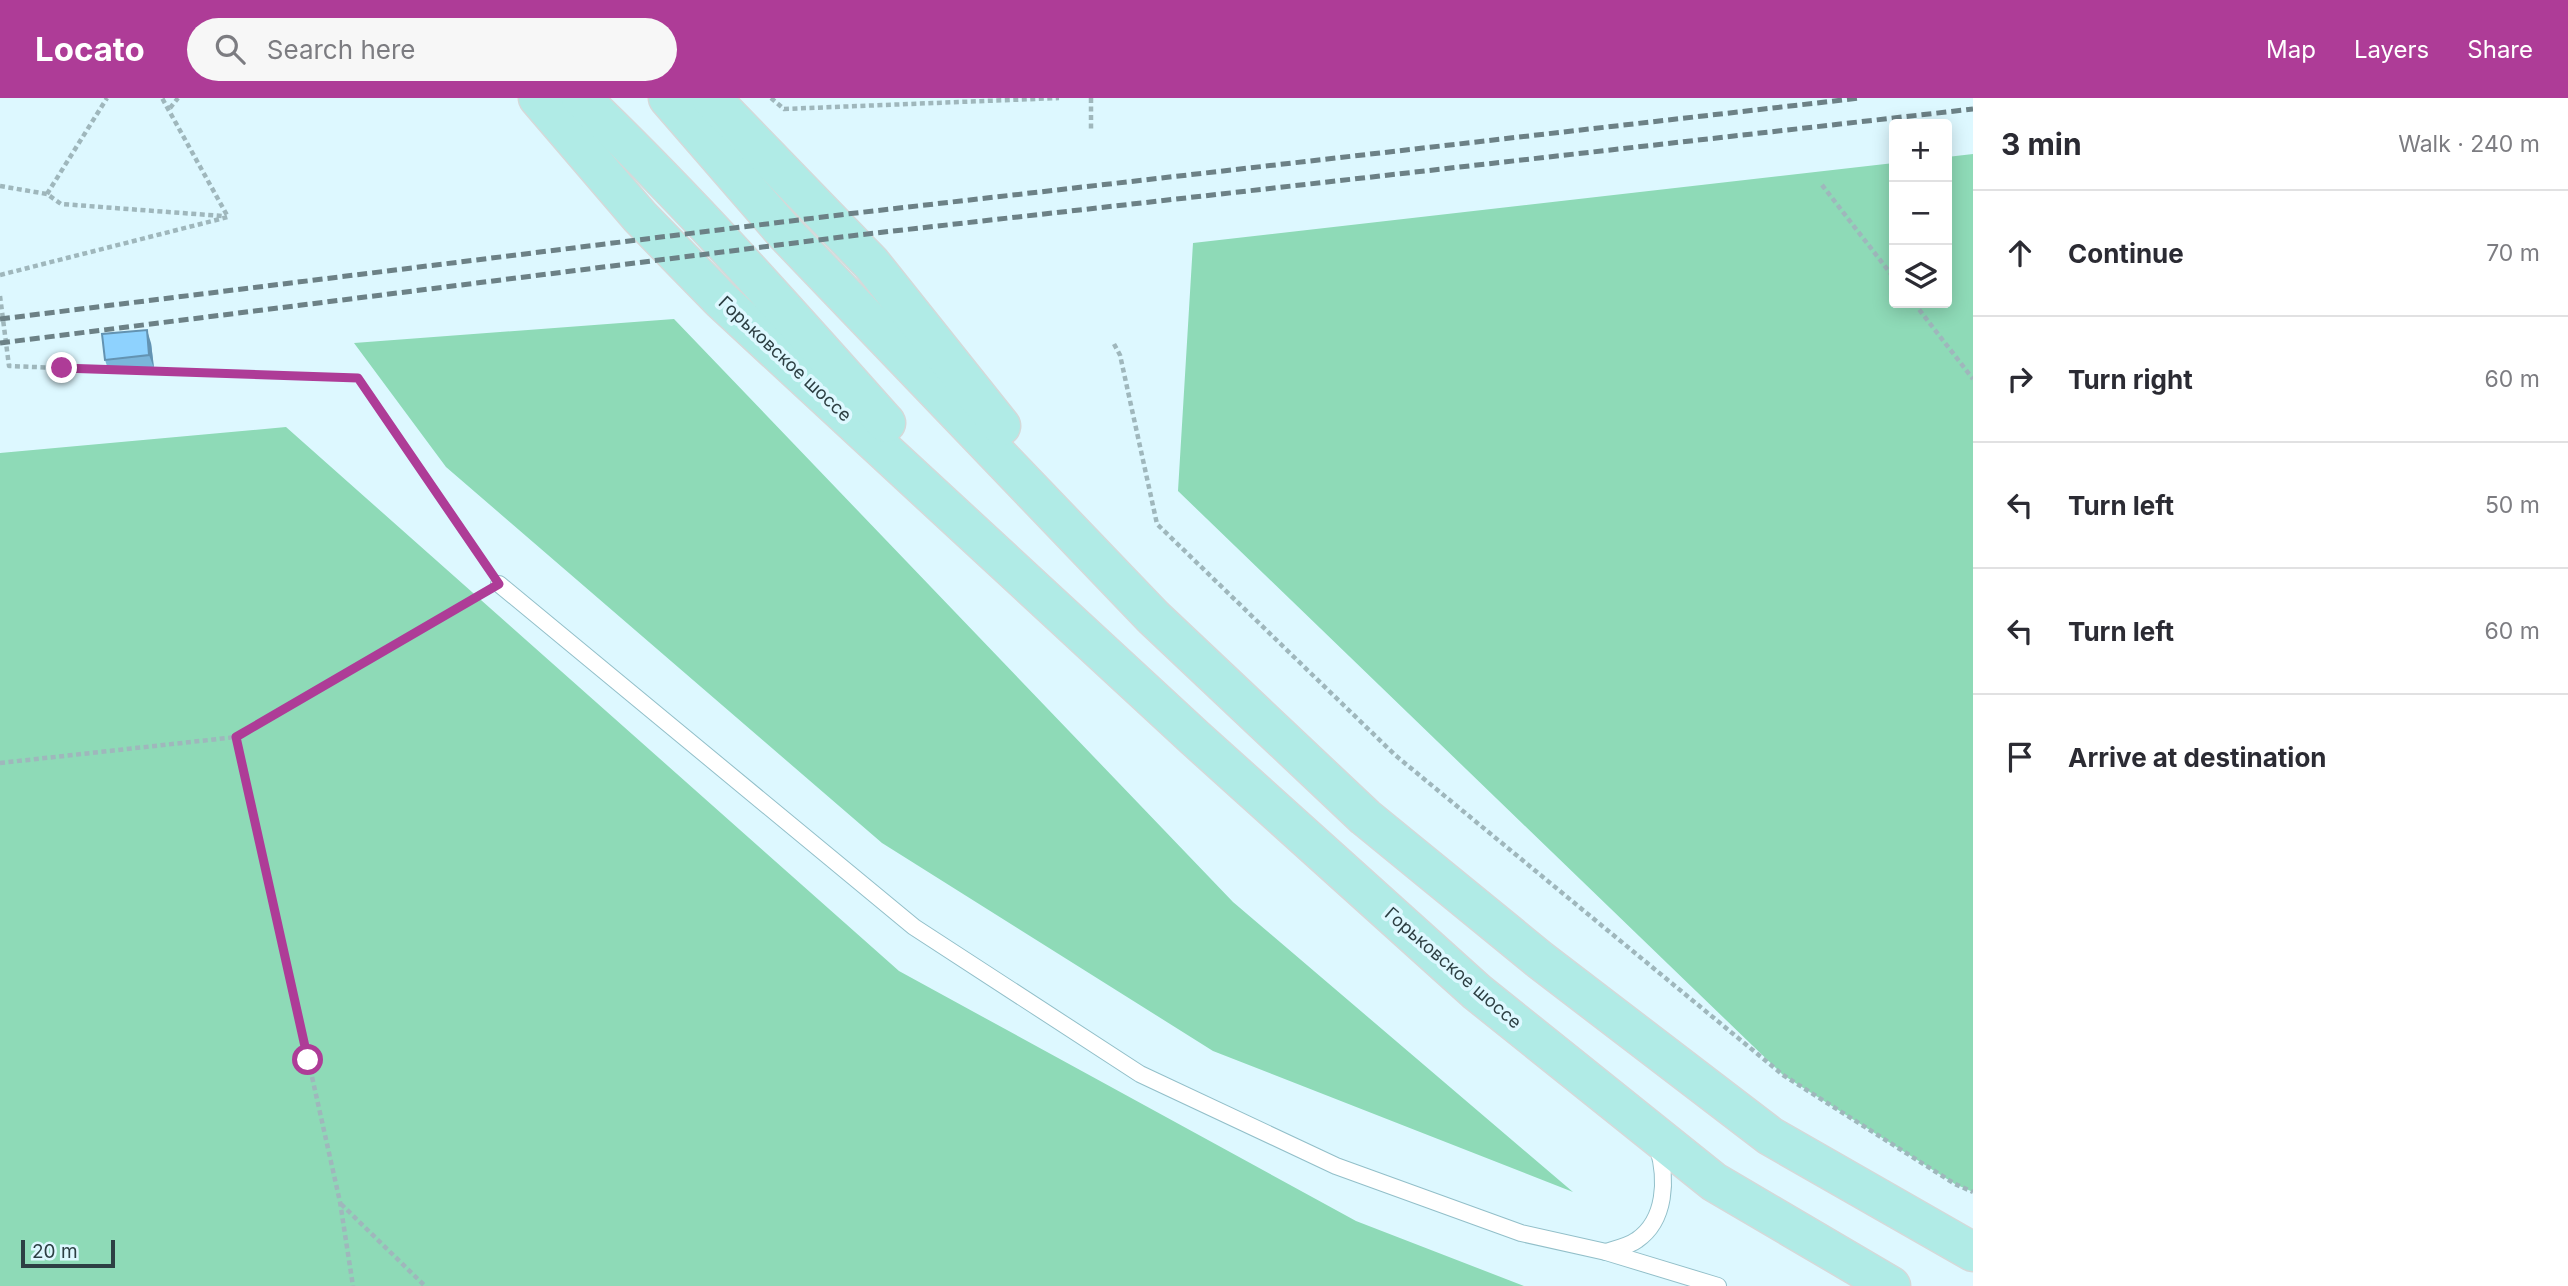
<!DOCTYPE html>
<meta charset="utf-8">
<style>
body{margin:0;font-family:Inter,sans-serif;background:#f7f7f7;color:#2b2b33}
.controls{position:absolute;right:21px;top:21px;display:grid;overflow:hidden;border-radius:7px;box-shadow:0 4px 18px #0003}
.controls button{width:63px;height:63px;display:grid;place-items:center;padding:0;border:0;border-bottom:2px solid #e1e1e2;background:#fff;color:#2b2b33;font:35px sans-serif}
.scale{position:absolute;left:21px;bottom:18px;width:94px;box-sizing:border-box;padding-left:7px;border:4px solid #2d3f43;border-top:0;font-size:19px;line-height:24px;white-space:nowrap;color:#2d3f43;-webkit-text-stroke:5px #ddf8ff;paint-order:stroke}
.stop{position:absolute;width:21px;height:21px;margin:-16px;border:5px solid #ae3c97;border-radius:50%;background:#fff}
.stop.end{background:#ae3c97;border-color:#fff;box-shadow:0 2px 7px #0008}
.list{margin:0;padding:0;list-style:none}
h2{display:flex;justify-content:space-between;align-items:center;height:91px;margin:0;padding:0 28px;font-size:30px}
h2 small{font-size:23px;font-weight:400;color:#7c7c81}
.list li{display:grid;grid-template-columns:46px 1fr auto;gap:21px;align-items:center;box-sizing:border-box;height:126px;padding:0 28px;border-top:2px solid #e1e1e2}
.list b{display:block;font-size:26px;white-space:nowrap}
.list em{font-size:23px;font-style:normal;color:#7c7c81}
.icon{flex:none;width:38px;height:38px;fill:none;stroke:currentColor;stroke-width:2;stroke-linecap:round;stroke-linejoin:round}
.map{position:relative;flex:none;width:1973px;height:1188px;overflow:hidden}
header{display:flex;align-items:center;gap:42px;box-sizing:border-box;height:98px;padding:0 35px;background:#ae3c97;color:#fff}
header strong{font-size:33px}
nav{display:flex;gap:38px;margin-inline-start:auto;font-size:24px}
.search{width:490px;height:63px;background:#f7f7f7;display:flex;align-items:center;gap:18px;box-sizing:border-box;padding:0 24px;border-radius:38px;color:#7c7c81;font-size:26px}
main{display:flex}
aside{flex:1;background:#fff}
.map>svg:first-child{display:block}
.green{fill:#8edab7}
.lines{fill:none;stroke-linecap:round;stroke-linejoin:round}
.lane-casing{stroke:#92bfc9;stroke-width:18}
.primary-casing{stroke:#d5d9d9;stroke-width:41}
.path{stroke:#9fb7bc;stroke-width:4.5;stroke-dasharray:5 3.5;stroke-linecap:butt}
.lane{stroke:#fff;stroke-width:16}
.primary{stroke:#b0ebe6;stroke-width:38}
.rail{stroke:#6c8186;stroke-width:5;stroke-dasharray:10 5;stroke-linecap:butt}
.wall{fill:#7ab5da}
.shaded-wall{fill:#6393b2}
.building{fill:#8ed2fe;stroke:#6393b2;stroke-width:2}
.route{stroke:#ae3c97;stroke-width:9}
.labels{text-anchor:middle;stroke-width:7;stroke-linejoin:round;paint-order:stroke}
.street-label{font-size:18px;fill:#2d3f43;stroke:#ddf8ff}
</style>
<header>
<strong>Locato</strong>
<div class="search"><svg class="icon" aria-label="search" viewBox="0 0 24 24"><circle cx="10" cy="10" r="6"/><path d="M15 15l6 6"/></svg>Search here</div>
<nav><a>Map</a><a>Layers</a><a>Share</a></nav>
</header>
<main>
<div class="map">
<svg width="1973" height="1188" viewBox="0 0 1973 1188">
<rect width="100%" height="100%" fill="#ddf8ff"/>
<!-- green -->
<g class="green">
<path d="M1973,56V1094L1955,1086L1783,977L1178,393L1193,145L1894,65V205H1947V59Z"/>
<path d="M674,221L1233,804L1573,1094L1213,953L882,745L446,369L354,245Z"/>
<path d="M286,329L899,873L1356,1123L1524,1188H0V355Z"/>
</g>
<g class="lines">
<defs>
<g id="lane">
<path d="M499,486L914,829L1140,976L1336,1068L1521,1135L1606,1154L1718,1188"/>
<path d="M1606,1154C1616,1151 1629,1148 1637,1142C1666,1122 1667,1081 1658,1050"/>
</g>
<g id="primary">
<path d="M538,0L640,119L721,202L1195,640L1477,894L1714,1084L1891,1188"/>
<path d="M581,0C689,103 787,214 886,325"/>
<path d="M668,0L785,135L1153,519L1365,719L1540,862L1770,1038L1973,1154"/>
<path d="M711,0L871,165L1001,328"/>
</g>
</defs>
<!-- lane casing -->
<use href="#lane" class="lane-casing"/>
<!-- primary casing -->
<use href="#primary" class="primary-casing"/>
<!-- path -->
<g class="path">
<path d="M771,0L784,11L1059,0"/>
<path d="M1091,0V32"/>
<path d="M170,10L178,0"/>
<path d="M1822,87L1894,180"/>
<path d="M0,88L47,96L61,106L222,118"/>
<path d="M47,96L107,0"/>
<path d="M0,177L228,119L162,0"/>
<path d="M0,198L9,268L113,272"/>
<path d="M1914,205L1973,281"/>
<path d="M1114,246L1120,257L1157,426L1395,657L1783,977L1955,1086L1973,1094"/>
<path d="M125,272L358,280L487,467"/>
<path d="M236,639L340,1104L353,1188"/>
<path d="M0,665L236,639L481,496"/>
<path d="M341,1106L425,1188"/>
</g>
<!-- lane -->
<use href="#lane" class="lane"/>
<!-- primary -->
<use href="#primary" class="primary"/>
<!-- rail -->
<g class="rail">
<path d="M0,221L847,116L1860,0"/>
<path d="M0,245L858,137L1973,11"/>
</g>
</g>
<!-- wall -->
<path class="wall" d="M151,245L154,270L109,274L105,262Z"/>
<!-- shaded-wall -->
<path class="shaded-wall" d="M147,232L151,245L154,270L149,257Z"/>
<!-- building -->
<path class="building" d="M147,232L149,257L105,262L102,236Z"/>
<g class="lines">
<!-- route -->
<path class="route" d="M62,270L358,280L499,486L236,639L308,962"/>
</g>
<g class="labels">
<!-- street labels -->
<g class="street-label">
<text transform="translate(785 261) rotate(43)" y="6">Горьковское шоссе</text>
<text transform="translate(1453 870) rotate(41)" y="6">Горьковское шоссе</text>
</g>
</g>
</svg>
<div class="controls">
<button>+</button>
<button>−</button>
<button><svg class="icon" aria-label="layers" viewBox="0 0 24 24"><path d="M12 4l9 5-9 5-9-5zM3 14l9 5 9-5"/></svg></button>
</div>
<div class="scale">20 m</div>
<div class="stop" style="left:308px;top:962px"></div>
<div class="stop end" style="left:62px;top:270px"></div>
</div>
<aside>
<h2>3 min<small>Walk · 240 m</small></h2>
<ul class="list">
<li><svg class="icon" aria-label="ahead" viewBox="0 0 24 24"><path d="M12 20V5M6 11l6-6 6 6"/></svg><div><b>Continue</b></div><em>70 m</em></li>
<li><svg class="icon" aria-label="right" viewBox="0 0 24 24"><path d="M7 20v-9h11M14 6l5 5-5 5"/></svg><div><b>Turn right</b></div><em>60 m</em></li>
<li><svg class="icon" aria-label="left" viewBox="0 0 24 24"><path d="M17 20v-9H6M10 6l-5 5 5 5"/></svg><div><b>Turn left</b></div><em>50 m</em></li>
<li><svg class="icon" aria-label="left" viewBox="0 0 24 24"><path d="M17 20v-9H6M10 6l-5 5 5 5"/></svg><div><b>Turn left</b></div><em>60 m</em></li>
<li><svg class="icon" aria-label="arrive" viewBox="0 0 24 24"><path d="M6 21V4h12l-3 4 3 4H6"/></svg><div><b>Arrive at destination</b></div></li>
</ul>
</aside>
</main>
